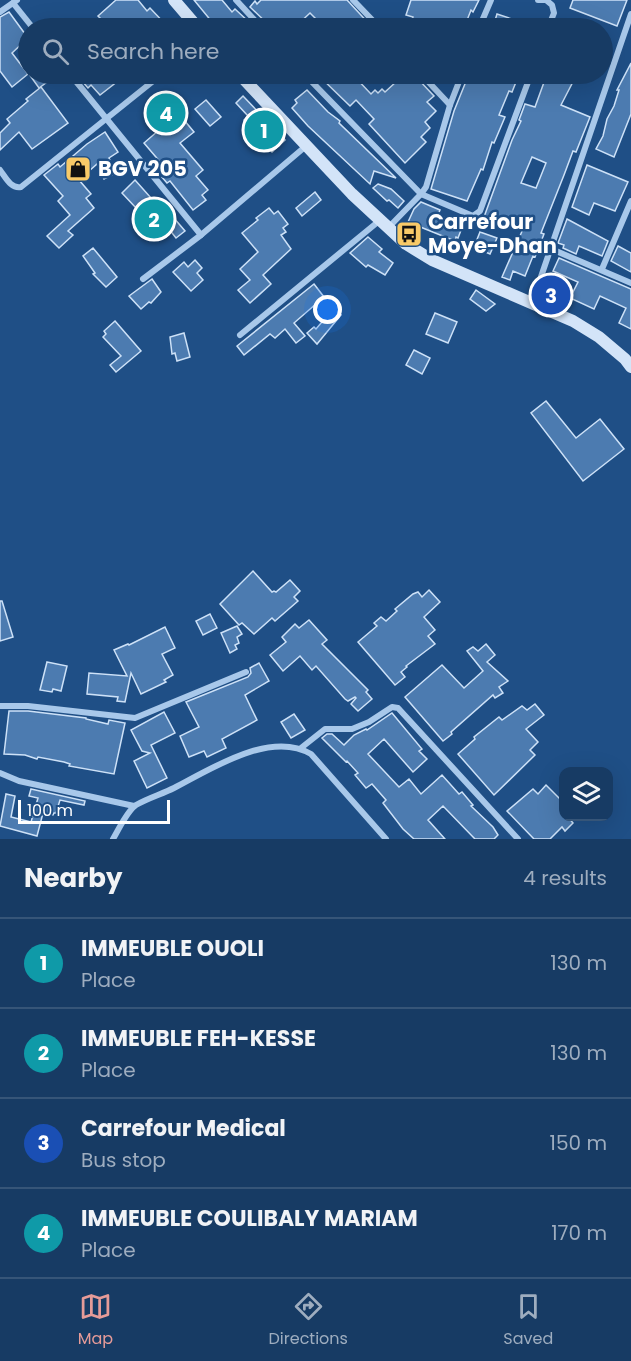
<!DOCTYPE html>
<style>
body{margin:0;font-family:Poppins,sans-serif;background:#20426a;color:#f1f3f6}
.controls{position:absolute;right:18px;bottom:18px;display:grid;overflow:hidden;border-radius:12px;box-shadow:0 6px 24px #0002}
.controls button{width:54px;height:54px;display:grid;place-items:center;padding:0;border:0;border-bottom:2px solid #365578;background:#173b64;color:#f1f3f6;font:30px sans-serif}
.scale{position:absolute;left:18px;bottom:15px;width:152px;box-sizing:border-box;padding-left:6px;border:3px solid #fff;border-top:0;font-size:16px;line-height:21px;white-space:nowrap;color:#fff;-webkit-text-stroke:4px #1f4f86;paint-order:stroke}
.you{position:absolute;left:328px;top:310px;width:21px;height:21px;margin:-15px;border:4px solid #fff;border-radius:50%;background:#1a73e8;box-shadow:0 0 0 9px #1a73e833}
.badge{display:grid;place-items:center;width:39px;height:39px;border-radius:50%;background:#e69b98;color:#fff;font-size:20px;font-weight:700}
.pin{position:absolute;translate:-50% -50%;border:3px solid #fff;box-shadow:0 2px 6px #0006}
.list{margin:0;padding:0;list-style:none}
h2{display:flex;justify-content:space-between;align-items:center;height:78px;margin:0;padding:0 24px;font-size:26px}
h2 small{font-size:20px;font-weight:400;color:#9eadbf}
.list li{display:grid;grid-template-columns:39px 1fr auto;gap:18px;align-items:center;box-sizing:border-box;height:90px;padding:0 24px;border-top:2px solid #365578}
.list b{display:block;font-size:22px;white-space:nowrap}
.list p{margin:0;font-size:20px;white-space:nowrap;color:#9eadbf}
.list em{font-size:20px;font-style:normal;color:#9eadbf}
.icon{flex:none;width:33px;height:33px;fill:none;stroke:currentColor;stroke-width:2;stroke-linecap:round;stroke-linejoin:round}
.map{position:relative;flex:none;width:631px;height:839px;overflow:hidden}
.search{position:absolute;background:#173b64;box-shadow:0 6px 24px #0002;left:18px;right:18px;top:18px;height:66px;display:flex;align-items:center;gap:15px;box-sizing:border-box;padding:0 21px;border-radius:33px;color:#9eadbf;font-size:22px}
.sheet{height:438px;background:#173b64}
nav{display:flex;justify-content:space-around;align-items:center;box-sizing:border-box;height:84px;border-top:2px solid #365578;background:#173b64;font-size:16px;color:#9eadbf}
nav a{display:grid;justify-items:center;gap:3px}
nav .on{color:#e69b98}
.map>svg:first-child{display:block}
.building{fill:#4c7bb0;stroke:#cde1f7;stroke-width:1.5;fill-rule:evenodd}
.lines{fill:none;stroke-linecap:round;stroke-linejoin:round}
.street{stroke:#a8c8ea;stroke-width:6}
.secondary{stroke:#d3e4f8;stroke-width:12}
.labels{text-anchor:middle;stroke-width:5;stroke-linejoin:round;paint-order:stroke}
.poi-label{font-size:21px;font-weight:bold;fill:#fff;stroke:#1f4f86;text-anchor:start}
</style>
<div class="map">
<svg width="631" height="839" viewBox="0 0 631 839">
<rect width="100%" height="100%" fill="#1f4f86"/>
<!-- building -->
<g class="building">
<path d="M116,0H138L147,11L150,8L169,28H92L102,20L98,16Z"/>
<path d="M194,0H222L232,12L235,9L250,23L244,28H217Z"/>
<path d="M261,0H347L373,28H343L339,25L335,28H325L310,13L294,28H272L250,7L255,1L257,4Z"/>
<path d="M411,0H479L473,12L471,10L464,28H456L442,23L441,25L427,19L425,27L410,28L413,17L406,15Z"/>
<path d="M573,0H627L617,26L570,8Z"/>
<path d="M9,12L28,38L12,53L28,74L12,87L0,71V17Z"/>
<path d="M497,14L521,22L522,20L542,28H498L493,27Z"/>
<path d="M631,63V114L614,157L596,149L603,136L607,119L614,106L619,90H617Z"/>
<path d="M29,74H58L39,88Z"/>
<path d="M76,74H127L100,95L91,85L88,88Z"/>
<path d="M317,74H352L371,94L375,90L378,93L382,89L385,92L397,81L390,74H416L417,78L434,96L427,102L436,111L425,122L430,128L421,137L426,142L405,163L369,124L374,119L356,100L350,106Z"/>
<path d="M469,74H510L518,77L512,92L509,91L499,115L505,117L494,143L492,142L483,170L481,169L467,201L431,189L454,111Z"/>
<path d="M547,74H577L561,105L590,117L576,152L573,151L564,175L541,233L544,234L535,257L533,256L525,276L513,271L510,280L502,277L523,229L502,220L501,223L484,217L512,140L521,121L519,120L525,104L535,107ZM532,157L546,163L536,188L521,183Z"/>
<path d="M41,87L68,123L32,149L19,132L0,150V133L10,123L7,119L28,101L26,99Z"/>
<path d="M307,90L328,112L340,121L339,123L396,178L374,171L370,184L308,126L292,108L297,103L295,100Z"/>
<path d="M243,96L285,140L272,152L244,120L248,116L236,103Z"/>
<path d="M171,98L182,111L179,114L194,132L180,143L203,170L196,176L208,190L202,195L206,200L193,210L170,181L167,183L155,169L161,163L144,143L159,130L148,117Z"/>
<path d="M206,100L221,117L210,126L195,109Z"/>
<path d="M105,132L118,152L109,158L116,173L104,179L97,164L79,180L91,194L86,198L94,208L68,231L73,235L59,248L47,236L70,215L58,201L63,196L44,175L58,164L60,167L87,144Z"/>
<path d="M587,165L628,182L615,211L594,203L589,215L572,207Z"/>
<path d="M135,180L159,207L162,204L185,231L176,238L165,224L154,233L135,210L137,209L122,193Z"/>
<path d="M378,184L391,189L404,201L398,208L389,200L387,201L373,188Z"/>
<path d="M315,192L321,200L302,216L296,208Z"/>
<path d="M421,202L440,210L438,215L463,225L458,238L456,237L455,241L408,222L414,209Z"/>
<path d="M269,208L274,214L278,211L288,224L283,228L286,232L281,235L291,249L263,275L271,284L250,303L238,290L250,280L240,269L258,252L242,233L258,220L256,218Z"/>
<path d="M567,219L608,241L602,256L579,246L576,254L563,248L564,245L558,243Z"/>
<path d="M480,232L497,238L490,254L474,247Z"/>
<path d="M368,237L382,249L379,252L393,263L385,275L368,265L366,267L350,253Z"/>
<path d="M618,246L631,253V272L611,261Z"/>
<path d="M93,248L117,277L106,287L93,274L95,273L83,256Z"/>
<path d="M559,258L631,289V329L619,323L626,308L600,296L594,309L570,298L578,282L553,271Z"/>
<path d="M195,260L202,268L197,273L203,280L191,291L173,272L184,262L188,267Z"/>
<path d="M152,279L161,292L151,303L149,302L141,309L129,296Z"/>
<path d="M314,284L324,297L294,323L305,336L296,343L285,329L275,338L270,334L244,355L237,346Z"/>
<path d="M476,290L495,304L486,311L470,299Z"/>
<path d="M333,309L341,315L317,344L307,333L314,327L316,329Z"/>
<path d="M435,313L457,322L448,343L426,334Z"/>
<path d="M115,321L141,351L116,372L110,365L121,356L103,337L106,334L104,331Z"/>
<path d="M184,333L190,357L177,361L175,353L172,354L170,337Z"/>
<path d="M414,350L430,358L422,374L406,365Z"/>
<path d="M546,401L576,438L600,419L624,449L583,481L531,413Z"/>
<path d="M253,571L272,592L274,591L276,592L290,580L300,591L294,597L298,601L275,621L272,618L254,634L242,623L239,625L220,604Z"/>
<path d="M429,590L440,602L424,617L435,630L428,636L435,644L406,666L407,667L401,672L405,677L395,685L358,642L377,626L374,623L381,617L386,621L397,611L395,609L413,594L418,592L422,597Z"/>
<path d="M0,601H2L13,637L0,641Z"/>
<path d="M210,614L217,628L203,635L196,621Z"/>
<path d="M309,620L327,640L322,644L368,690L366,692L372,699L358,711L351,704L356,698L355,697L348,701L345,699L316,666L312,670L300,656L283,671L270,655L286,642L282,637L295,624L299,628Z"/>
<path d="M237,626L242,634L237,637L239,643L235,645L237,649L230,653L221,633Z"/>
<path d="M165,627L175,648L162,654L173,675L164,680L166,682L141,694L131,673L125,702L117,701L118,697L87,694L89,673L127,676L114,650L128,644L129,645Z"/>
<path d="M486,644L495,655L487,662L508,681L499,687L503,693L495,698L493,695L451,732L452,734L443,741L405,697L442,665L464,688L483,671L467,651L473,647L478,651Z"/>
<path d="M47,662L67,666L61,691L53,689L52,692L40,690Z"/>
<path d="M259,663L269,681L245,695L257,720L222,739L226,748L207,757L204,751L189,757L180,736L199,727L186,702L248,677L251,673L250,668Z"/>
<path d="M535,704L544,715L526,729L538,742L530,750L535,755L494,795L458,754L475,739L474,737L499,717L502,720L522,706L527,710Z"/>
<path d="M9,711H28L86,718V719L108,724L109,720L125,723L114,774L69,766L70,764L64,762L38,757L37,759L25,755L4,754Z"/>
<path d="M164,712L175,733L151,745L167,778L147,788L134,761L150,753L142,751L131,730Z"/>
<path d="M392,713L422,749L419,751L427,759L413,772L384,739L368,754L399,787L409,779L421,794L442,775L459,794L462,792L473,805L471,806L493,827L498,835L494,839H475L443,806L428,820L445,839H414L403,829L383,803L386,800L372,784L366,788L355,775L358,773L347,761L346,762L322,738L327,734H332L344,745L354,735L366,729L367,730Z"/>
<path d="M294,714L305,730L291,738L281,722Z"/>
<path d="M546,785L564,803V816H567L573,823L565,831L562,827L550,839H534L507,811L533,789L538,794Z"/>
<path d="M31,789L85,801L84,805L60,800L56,813H54L53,815L43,813L37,836L0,826L6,794L15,796L11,817L31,822L38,798L29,796Z"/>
</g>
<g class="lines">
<!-- street -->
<g class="street">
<path d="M236,0L262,28"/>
<path d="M353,0L380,28"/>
<path d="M538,0H546L552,5L554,13L548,28"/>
<path d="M13,3L33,28"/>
<path d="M0,12L17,0"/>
<path d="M479,28L491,0"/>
<path d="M70,74L201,235"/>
<path d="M421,74L450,105"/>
<path d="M312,82L421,194L473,216L480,211L531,74"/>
<path d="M0,170C6,178 11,189 21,187L162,74"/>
<path d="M388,228L421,194L426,187L450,105L462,74"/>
<path d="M549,248L631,283"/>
<path d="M602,269L631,201"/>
<path d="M143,279L201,235L306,146"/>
<path d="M532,303L631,14"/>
<path d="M240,335L379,221"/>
<path d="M0,706H28L135,718L246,672"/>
<path d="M301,748L325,729H352L369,722L392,707L398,708L518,839"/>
<path d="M0,773L19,781L134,806"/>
<path d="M113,839C119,829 127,811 136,805C148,798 162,794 174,788C211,769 270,730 311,754L386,839"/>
</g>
<!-- secondary -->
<g class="secondary">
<path d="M174,0L198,28"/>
<path d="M239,74L352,194L406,244L432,260L573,321L599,337L625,359L631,367"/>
</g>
</g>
<!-- icons -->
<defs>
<symbol id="shop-square" viewBox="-11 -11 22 22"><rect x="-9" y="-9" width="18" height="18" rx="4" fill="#f8ca68" stroke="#1f4f86"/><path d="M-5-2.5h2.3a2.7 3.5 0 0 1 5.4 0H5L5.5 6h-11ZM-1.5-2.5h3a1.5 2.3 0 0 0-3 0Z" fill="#111"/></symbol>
<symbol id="bus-square" viewBox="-11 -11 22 22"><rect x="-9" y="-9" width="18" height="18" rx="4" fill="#f8ca68" stroke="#1f4f86"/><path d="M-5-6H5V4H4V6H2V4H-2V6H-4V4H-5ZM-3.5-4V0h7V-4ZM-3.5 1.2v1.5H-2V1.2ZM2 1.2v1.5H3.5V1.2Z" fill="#111"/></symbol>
</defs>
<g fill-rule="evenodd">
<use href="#shop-square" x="63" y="154" width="30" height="30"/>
<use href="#bus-square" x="394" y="219" width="30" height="30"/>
</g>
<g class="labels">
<!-- poi labels -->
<g class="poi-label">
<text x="98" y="176">BGV 205</text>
<text x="428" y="229">Carrefour<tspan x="428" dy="24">Moye-Dhan</tspan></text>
</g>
</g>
</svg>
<div class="controls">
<button><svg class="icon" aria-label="layers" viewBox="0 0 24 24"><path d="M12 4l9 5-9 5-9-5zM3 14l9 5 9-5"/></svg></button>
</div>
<div class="scale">100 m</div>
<div class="you"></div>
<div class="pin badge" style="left:264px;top:130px;background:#0f9aa8">1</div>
<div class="pin badge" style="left:154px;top:219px;background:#0f9aa8">2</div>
<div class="pin badge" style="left:551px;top:295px;background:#1a4fb4">3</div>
<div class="pin badge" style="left:166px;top:113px;background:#0f9aa8">4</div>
<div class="search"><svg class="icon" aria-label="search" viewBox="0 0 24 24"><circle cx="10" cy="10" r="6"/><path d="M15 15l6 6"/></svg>Search here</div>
</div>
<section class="sheet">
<h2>Nearby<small>4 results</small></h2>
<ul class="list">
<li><span class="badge" style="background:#0f9aa8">1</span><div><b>IMMEUBLE OUOLI</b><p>Place</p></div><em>130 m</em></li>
<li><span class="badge" style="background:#0f9aa8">2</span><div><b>IMMEUBLE FEH-KESSE</b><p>Place</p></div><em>130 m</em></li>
<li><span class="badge" style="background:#1a4fb4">3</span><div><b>Carrefour Medical</b><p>Bus stop</p></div><em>150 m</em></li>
<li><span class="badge" style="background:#0f9aa8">4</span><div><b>IMMEUBLE COULIBALY MARIAM</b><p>Place</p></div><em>170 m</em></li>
</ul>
</section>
<nav>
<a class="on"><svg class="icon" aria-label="map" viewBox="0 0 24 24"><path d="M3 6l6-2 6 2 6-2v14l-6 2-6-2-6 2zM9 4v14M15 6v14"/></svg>Map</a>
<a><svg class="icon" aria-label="directions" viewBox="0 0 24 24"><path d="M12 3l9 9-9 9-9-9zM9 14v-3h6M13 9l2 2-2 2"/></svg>Directions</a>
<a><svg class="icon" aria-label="saved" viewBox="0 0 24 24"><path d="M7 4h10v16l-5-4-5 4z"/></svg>Saved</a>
</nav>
